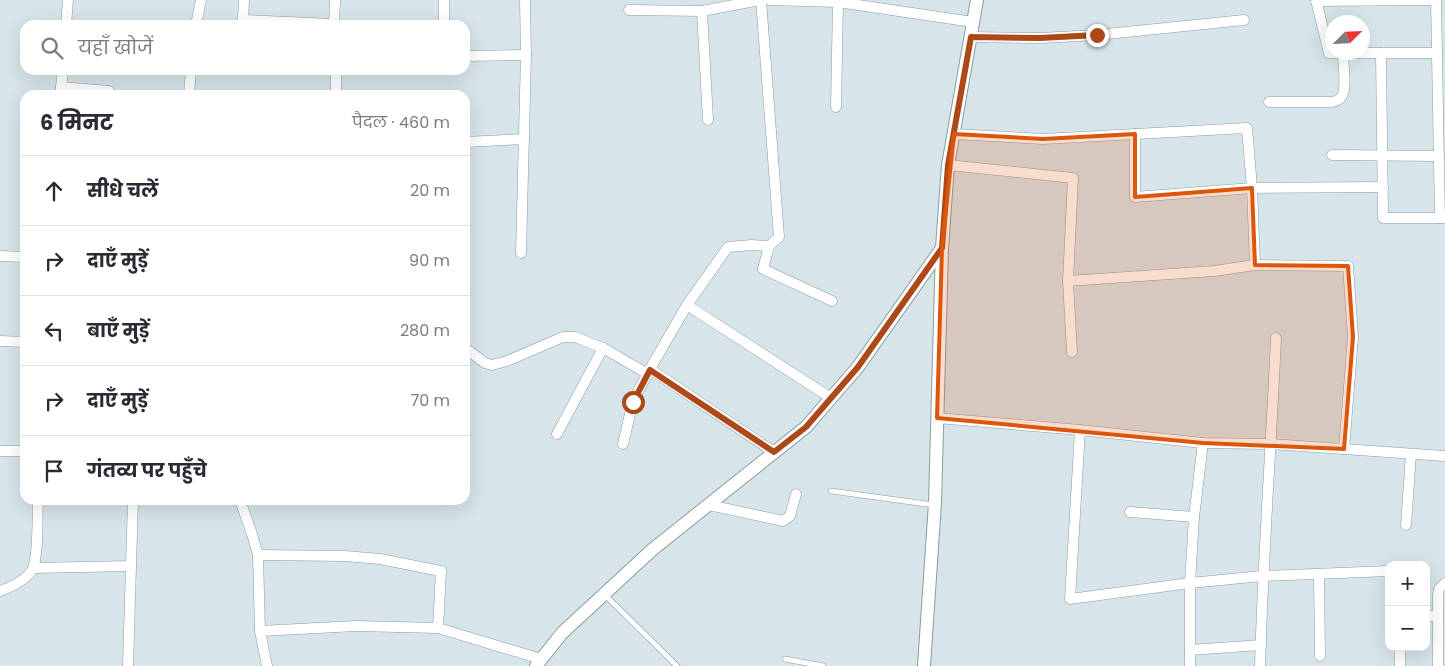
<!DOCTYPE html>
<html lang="hi">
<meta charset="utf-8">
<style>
body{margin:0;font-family:Poppins,"Noto Sans Devanagari",sans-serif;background:#f2f2f3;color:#2b2b33}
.controls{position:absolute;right:15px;bottom:15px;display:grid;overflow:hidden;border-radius:10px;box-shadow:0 5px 20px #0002}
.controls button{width:45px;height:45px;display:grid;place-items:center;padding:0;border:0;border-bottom:1px solid #e1e1e2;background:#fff;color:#2b2b33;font:25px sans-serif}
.compass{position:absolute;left:1325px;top:15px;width:45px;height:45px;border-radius:50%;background:#fff;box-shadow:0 5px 20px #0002;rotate:66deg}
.stop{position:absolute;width:15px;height:15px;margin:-11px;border:4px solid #ad4918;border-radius:50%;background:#fff}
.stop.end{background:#ad4918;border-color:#fff;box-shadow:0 1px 5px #0008}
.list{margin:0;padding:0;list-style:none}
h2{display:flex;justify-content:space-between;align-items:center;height:65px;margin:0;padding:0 20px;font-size:21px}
h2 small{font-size:16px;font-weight:400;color:#7c7c81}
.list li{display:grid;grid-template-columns:32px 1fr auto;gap:15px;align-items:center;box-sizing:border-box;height:70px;padding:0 20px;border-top:1px solid #e1e1e2}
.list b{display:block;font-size:19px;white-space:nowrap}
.list em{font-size:16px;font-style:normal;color:#7c7c81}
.icon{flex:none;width:28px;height:28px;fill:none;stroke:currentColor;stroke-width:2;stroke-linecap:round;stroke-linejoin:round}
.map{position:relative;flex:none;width:1445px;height:666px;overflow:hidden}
.search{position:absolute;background:#fff;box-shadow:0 5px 20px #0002;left:20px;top:20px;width:450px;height:55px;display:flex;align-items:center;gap:12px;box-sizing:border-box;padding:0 18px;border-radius:15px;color:#7c7c81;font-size:19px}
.panel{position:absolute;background:#fff;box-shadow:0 5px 20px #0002;left:20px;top:90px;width:450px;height:415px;border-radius:15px}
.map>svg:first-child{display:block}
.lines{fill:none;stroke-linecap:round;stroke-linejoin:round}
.service-casing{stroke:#8d9b9f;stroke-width:6}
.minor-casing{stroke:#8d9b9f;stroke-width:11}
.tertiary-casing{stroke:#8d9b9f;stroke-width:14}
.service{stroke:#fff;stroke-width:5}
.minor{stroke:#fff;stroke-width:10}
.tertiary{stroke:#fff;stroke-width:12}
.route{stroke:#ad4918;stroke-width:6}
.marked{fill:#dd560d;fill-opacity:0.2;stroke:#dd560d;stroke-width:4;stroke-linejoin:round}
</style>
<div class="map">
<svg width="1445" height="666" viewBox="0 0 1445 666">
<rect width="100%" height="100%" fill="#d6e5ea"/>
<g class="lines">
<defs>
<g id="service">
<path d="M831,491L934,505"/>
<path d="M604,594L677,666"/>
<path d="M785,659L823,666"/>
</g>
<g id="minor">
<path d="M244,0L243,20L334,24"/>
<path d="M444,0V25"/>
<path d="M761,0L779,237L769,246L751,245L728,247L687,305L650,369L774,452"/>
<path d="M770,0L838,2L973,22"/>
<path d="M1316,0L1329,53H1437"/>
<path d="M1436,0L1440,218"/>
<path d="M1316,1L1436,0"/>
<path d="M629,10L702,11"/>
<path d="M66,25L68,0"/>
<path d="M196,25L201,0"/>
<path d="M334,25L335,0"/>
<path d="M971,37L1040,38L1097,35L1244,20"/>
<path d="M1381,53L1383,218H1445"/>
<path d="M465,56L526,55"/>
<path d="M61,87L109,91"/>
<path d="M60,95L63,70"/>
<path d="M189,95L191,70"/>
<path d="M336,95V70"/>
<path d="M1269,102H1332C1336,101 1340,100 1342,96C1347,87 1343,64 1343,53"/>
<path d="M836,107L838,2"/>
<path d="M708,120L702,11L760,0"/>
<path d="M954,134L1043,139L1247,128L1252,188L1255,265"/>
<path d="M1135,134V197L1252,188L1383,187"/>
<path d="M465,142L524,139"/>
<path d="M1332,155L1439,156"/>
<path d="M948,165L1073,178L1068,281L1214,271L1255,265L1348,266L1353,337L1344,449"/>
<path d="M769,246L763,269L832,301"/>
<path d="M521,253L526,55L525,0"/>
<path d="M0,256L25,257"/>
<path d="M1068,281L1072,352"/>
<path d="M687,305L831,398"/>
<path d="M0,341L25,342"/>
<path d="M465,348L485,363L492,365L507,361L563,337H575L603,348L648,374"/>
<path d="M937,418L1080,430L1203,443L1271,444L1445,456"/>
<path d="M1080,430L1070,599L1190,583L1262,576L1389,571"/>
<path d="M557,434L603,348"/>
<path d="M623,444L633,401L650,369"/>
<path d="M0,451H25"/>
<path d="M240,500L252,534L258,555L260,631L267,666"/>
<path d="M709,505L783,521L790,516L796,494"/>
<path d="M1130,512L1194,517"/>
<path d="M1406,525L1411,454"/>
<path d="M258,555L345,556L380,559L441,571L438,628L356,626L260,631"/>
<path d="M33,568L131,566"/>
<path d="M1319,574L1320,656"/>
<path d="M0,591C11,587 26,580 32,570C39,557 37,516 38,500"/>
<path d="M1426,616H1438"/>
<path d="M438,628L541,659"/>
<path d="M1190,650L1261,645"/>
<path d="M128,666L133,500"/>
<path d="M1190,666V583L1194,517L1203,443"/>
<path d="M1260,666C1263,557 1271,448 1276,338"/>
<path d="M1400,666V647"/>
<path d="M1438,666V595L1439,589L1445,583"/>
</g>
<g id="tertiary">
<path d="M536,666L562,633L653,549L806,427L858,367L942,248"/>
<path d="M924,666L935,503L942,248L948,165L977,0"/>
</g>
</defs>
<!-- service casing -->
<use href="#service" class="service-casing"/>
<!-- minor casing -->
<use href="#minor" class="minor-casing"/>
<!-- tertiary casing -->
<use href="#tertiary" class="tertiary-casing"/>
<!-- service -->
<use href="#service" class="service"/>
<!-- minor -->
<use href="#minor" class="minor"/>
<!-- tertiary -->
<use href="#tertiary" class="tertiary"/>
</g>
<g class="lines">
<!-- route -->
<path class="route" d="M633,402L650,370L774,452L806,427L858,367L942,248L948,165L971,37L1040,38L1097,35"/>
</g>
<!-- marked area -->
<path class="marked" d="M954,134L1043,139L1135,134V197L1252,188L1255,265L1348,266L1353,337L1344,449L1203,443L937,418L942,248Z"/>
</svg>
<div class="controls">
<button>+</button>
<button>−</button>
</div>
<svg class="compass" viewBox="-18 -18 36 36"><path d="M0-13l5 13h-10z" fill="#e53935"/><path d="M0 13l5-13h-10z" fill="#7c7c81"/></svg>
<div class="stop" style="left:633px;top:402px"></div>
<div class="stop end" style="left:1097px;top:35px"></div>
<div class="search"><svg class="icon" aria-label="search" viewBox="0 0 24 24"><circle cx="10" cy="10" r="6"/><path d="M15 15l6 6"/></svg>यहाँ खोजें</div>
<section class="panel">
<h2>6 मिनट<small>पैदल · 460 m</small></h2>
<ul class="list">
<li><svg class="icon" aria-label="ahead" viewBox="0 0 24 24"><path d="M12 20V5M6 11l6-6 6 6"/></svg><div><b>सीधे चलें</b></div><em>20 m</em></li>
<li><svg class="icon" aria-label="right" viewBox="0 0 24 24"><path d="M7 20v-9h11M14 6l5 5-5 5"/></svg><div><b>दाएँ मुड़ें</b></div><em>90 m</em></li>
<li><svg class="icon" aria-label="left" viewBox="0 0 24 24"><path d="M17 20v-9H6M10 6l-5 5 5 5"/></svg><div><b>बाएँ मुड़ें</b></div><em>280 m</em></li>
<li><svg class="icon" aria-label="right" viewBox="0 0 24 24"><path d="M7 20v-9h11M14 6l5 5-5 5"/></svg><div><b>दाएँ मुड़ें</b></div><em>70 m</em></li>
<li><svg class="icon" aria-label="arrive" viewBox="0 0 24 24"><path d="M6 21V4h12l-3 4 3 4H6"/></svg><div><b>गंतव्य पर पहुँचे</b></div></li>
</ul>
</section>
</div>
